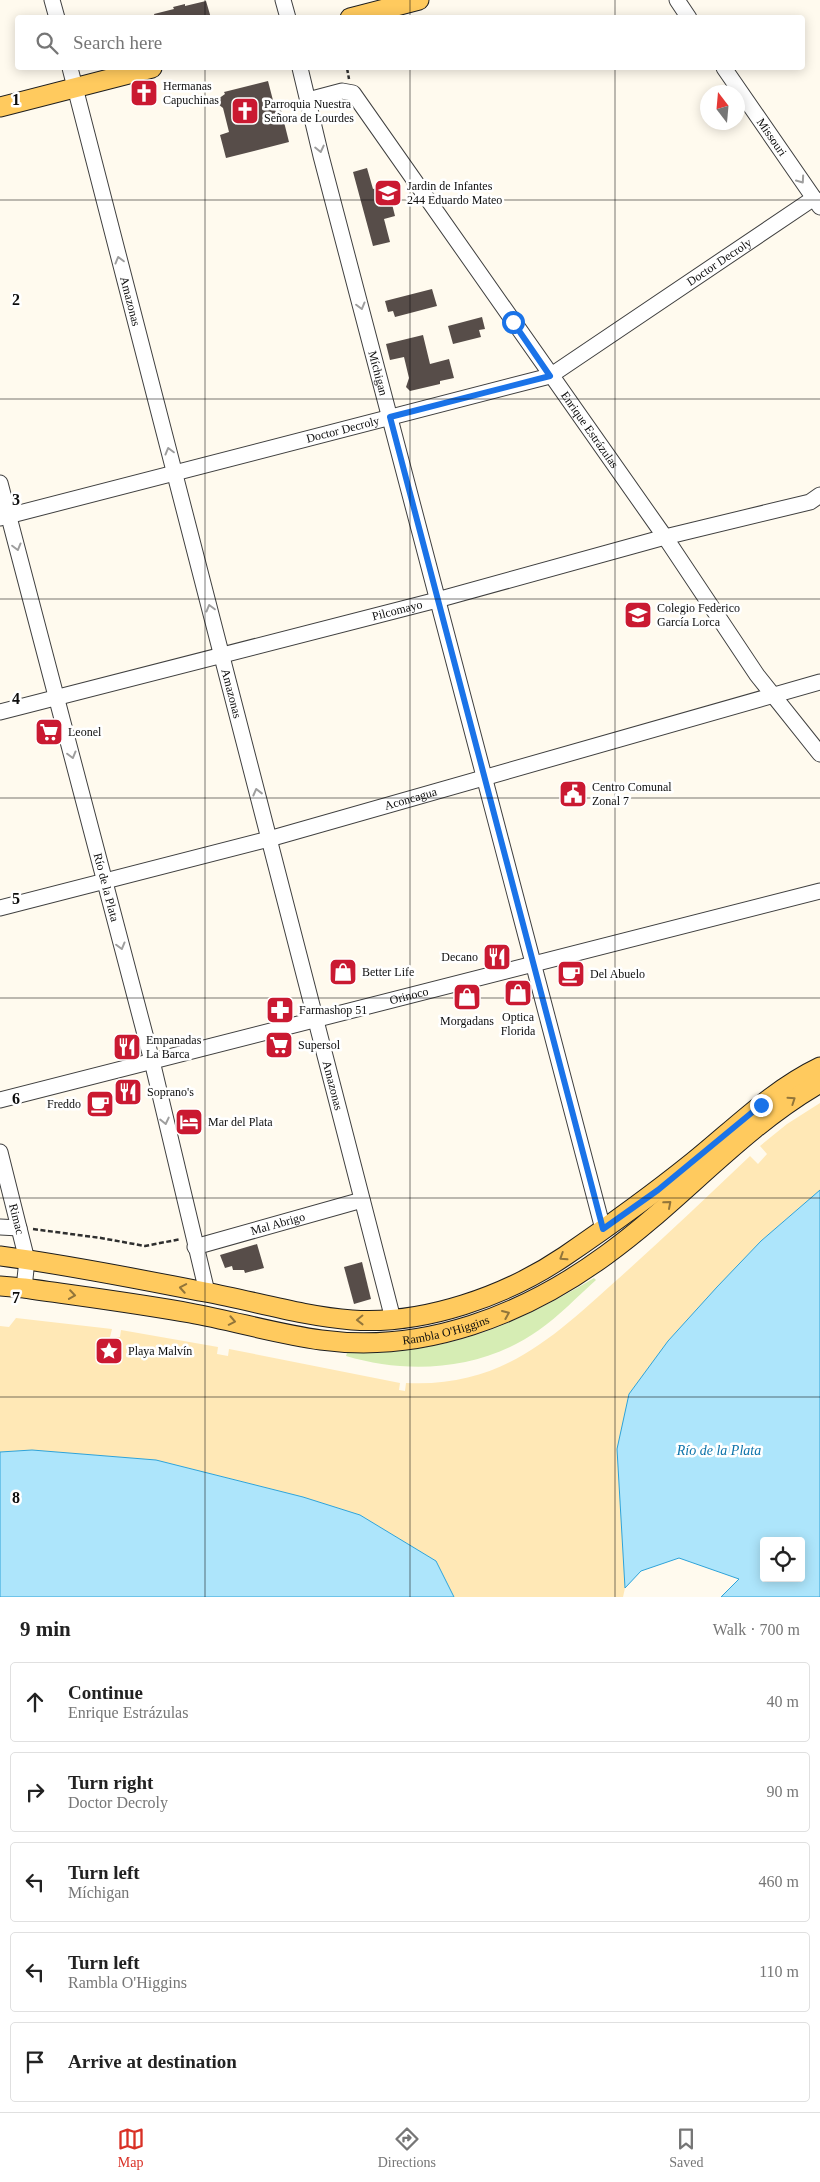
<!DOCTYPE html>
<meta charset="utf-8">
<style>
body{margin:0;font-family:"Times New Roman",serif;background:#f6f6f6;color:#222}
.controls{position:absolute;right:15px;bottom:15px;display:grid;overflow:hidden;border-radius:5px;box-shadow:0 2px 12px #0003}
.controls button{width:45px;height:45px;display:grid;place-items:center;padding:0;border:0;border-bottom:1px solid #e0e0e0;background:#fff;color:#222;font:25px sans-serif}
.compass{position:absolute;left:700px;top:85px;width:45px;height:45px;border-radius:50%;background:#fff;box-shadow:0 2px 12px #0003;rotate:344deg}
.stop{position:absolute;width:15px;height:15px;margin:-11px;border:4px solid #1a73e8;border-radius:50%;background:#fff}
.stop.end{background:#1a73e8;border-color:#fff;box-shadow:0 1px 5px #0008}
.list{margin:0;padding:0;list-style:none}
h2{display:flex;justify-content:space-between;align-items:center;height:65px;margin:0;padding:0 20px;font-size:21px}
h2 small{font-size:16px;font-weight:400;color:#767676}
.list li{display:grid;grid-template-columns:32px 1fr auto;gap:15px;align-items:center;box-sizing:border-box;height:80px;margin:0 10px 10px;padding:0 10px;border:1px solid #e0e0e0;border-radius:5px}
.list b{display:block;font-size:19px;white-space:nowrap}
.list p{margin:0;font-size:16px;white-space:nowrap;color:#767676}
.list em{font-size:16px;font-style:normal;color:#767676}
.icon{flex:none;width:28px;height:28px;fill:none;stroke:currentColor;stroke-width:2;stroke-linecap:round;stroke-linejoin:round}
.map{position:relative;flex:none;width:820px;height:1597px;overflow:hidden}
.search{position:absolute;background:#fff;box-shadow:0 2px 12px #0003;left:15px;right:15px;top:15px;height:55px;display:flex;align-items:center;gap:12px;box-sizing:border-box;padding:0 18px;border-radius:5px;color:#767676;font-size:19px}
.sheet{height:515px;background:#fff}
nav{display:flex;justify-content:space-around;align-items:center;box-sizing:border-box;height:70px;border-top:1px solid #e0e0e0;background:#fff;font-size:14px;color:#767676}
nav a{display:grid;justify-items:center;gap:2px}
nav .on{color:#d93025}
.map>svg:first-child{display:block}
.green{fill:#d6edb4}
.sand{fill:#ffe8b6}
.water{fill:#ade5fb;stroke:#2ea3d9;fill-rule:evenodd}
.building{fill:#574d49}
.lines{fill:none;stroke-linecap:round;stroke-linejoin:round}
.minor-casing{stroke:#404040;stroke-width:17}
.major-casing{stroke:#1e1e1e;stroke-width:21}
.path{stroke:#2f2f2f;stroke-width:2.5;stroke-dasharray:5 2.5;stroke-linecap:butt}
.minor{stroke:#fff;stroke-width:15}
.major{stroke:#ffca5e;stroke-width:19}
.oneway{stroke:#9e9e9e}
.oneway2{stroke:#92753a}
.route{stroke:#1a73e8;stroke-width:6}
.grid{fill:none;stroke:#0d0d0d;stroke-width:1;stroke-opacity:0.55}
.labels{text-anchor:middle;stroke-width:5;stroke-linejoin:round;paint-order:stroke}
.poi-label{font-size:12px;fill:#0d0d0d;stroke:#fff;text-anchor:start}
.street-label{font-size:12px;fill:#0d0d0d;stroke:#fff}
.water-label{font-size:14px;font-style:italic;fill:#0c73aa;stroke:#fff}
.grid-label{font-size:16px;text-anchor:middle;font-weight:bold;fill:#0d0d0d;stroke:#fff;stroke-width:5;stroke-linejoin:round;paint-order:stroke}
</style>
<div class="map">
<svg width="820" height="1597" viewBox="0 0 820 1597">
<rect width="100%" height="100%" fill="#fffaee"/>
<!-- green -->
<path class="green" d="M594,1278L596,1280C577,1297 559,1316 539,1330C483,1370 410,1375 346,1356L347,1353C446,1354 510,1328 594,1278Z"/>
<!-- sand -->
<path class="sand" d="M820,1103V1190L761,1241L668,1341L617,1449L625,1588L623,1597H454L436,1561L360,1515L303,1497L156,1460L32,1450L0,1452V1326L9,1327L16,1318L112,1329L110,1337H120L121,1330L218,1347L217,1354L228,1356L229,1349L400,1383L399,1390L405,1391L406,1383C507,1388 558,1332 628,1270C669,1233 709,1195 750,1156L758,1164L767,1154L760,1146L787,1124Z"/>
<!-- water -->
<g class="water">
<path d="M820,1190V1597H721L739,1579L679,1558L641,1571L625,1588L617,1449L629,1394L668,1341L717,1287L761,1241ZM764,1541H801V1578H764Z"/>
<path d="M32,1450L156,1460L303,1497L360,1515L436,1561L454,1597H0V1452Z"/>
</g>
<!-- building -->
<g class="building">
<path d="M206,1L211,18H155L154,14L174,9L173,7L185,4V6Z"/>
<path d="M268,81L276,112L281,110L289,142L226,158L220,135L229,132L223,108L218,104V99L225,94L224,92Z"/>
<path d="M367,168L373,189L392,184L395,194L390,196L395,216L384,219L390,242L373,246L353,172Z"/>
<path d="M432,289L437,306L395,317L393,311L388,312L385,301Z"/>
<path d="M482,317L485,329L479,330L481,337L453,344L448,326Z"/>
<path d="M423,335L430,364L449,359L454,378L440,381V384L410,391L406,387L409,378L404,357L390,360L386,344Z"/>
<path d="M257,1244L264,1268L245,1273L244,1270H233L232,1266L225,1268L220,1255Z"/>
<path d="M362,1262L371,1299L354,1304L344,1267Z"/>
</g>
<g class="lines">
<defs>
<g id="minor">
<path d="M52,0L57,18"/>
<path d="M283,0L288,18"/>
<path d="M677,0L689,18"/>
<path id="s1" d="M70,68L393,1319"/>
<path id="s2" d="M300,68L321,156L603,1229"/>
<path id="s3" d="M724,68L820,207"/>
<path id="s4" d="M308,100L342,91L353,93L665,537L757,675L820,754"/>
<path id="s5" d="M0,483L152,1061L207,1292"/>
<path id="s6" d="M0,518L550,376L814,198"/>
<path id="s7" d="M0,712L437,600L665,537L810,502L820,495"/>
<path id="s8" d="M0,908L269,839L820,682"/>
<path id="s9" d="M0,1100L820,891"/>
<path id="s10" d="M0,1152L27,1260L24,1288"/>
<path d="M0,1227L19,1228"/>
<path id="s11" d="M195,1247L362,1200"/>
</g>
<g id="major">
<path d="M350,18L419,0"/>
<path d="M0,107L152,68"/>
<path d="M0,1256C69,1265 137,1279 205,1292C254,1301 302,1316 352,1320C424,1325 506,1296 565,1256C609,1226 652,1195 693,1162C734,1129 772,1090 820,1067"/>
<path id="s12" d="M0,1286L24,1288C79,1296 135,1303 190,1313C234,1321 277,1334 321,1340C424,1354 524,1315 606,1255C681,1201 740,1129 820,1083"/>
</g>
</defs>
<!-- minor casing -->
<use href="#minor" class="minor-casing"/>
<!-- major casing -->
<use href="#major" class="major-casing"/>
<!-- path -->
<g class="path">
<path d="M347,68L349,79"/>
<path d="M33,1229L101,1238L145,1246L181,1239"/>
</g>
<!-- minor -->
<use href="#minor" class="minor"/>
<!-- major -->
<use href="#major" class="major"/>
</g>
<!-- one-way arrows -->
<defs><path id="oneway-chevron" d="M-2-3.5L2.5 0L-2 3.5" fill="none" stroke-width="1.6" stroke-linecap="round" stroke-linejoin="round" transform="scale(1.25)"/></defs>
<g class="oneway">
<use href="#oneway-chevron" transform="translate(320 149) rotate(77)"/>
<use href="#oneway-chevron" transform="translate(801 180) rotate(55)"/>
<use href="#oneway-chevron" transform="translate(119 260) rotate(-105)"/>
<use href="#oneway-chevron" transform="translate(361 306) rotate(75)"/>
<use href="#oneway-chevron" transform="translate(169 451) rotate(-105)"/>
<use href="#oneway-chevron" transform="translate(17 547) rotate(75)"/>
<use href="#oneway-chevron" transform="translate(210 608) rotate(-105)"/>
<use href="#oneway-chevron" transform="translate(72 755) rotate(75)"/>
<use href="#oneway-chevron" transform="translate(257 792) rotate(-104)"/>
<use href="#oneway-chevron" transform="translate(121 946) rotate(75)"/>
<use href="#oneway-chevron" transform="translate(165 1121) rotate(77)"/>
</g>
<g class="oneway2">
<use href="#oneway-chevron" transform="translate(792 1100) rotate(-34)"/>
<use href="#oneway-chevron" transform="translate(668 1204) rotate(-41)"/>
<use href="#oneway-chevron" transform="translate(563 1257) rotate(147)"/>
<use href="#oneway-chevron" transform="translate(183 1288) rotate(-170)"/>
<use href="#oneway-chevron" transform="translate(72 1295) rotate(8)"/>
<use href="#oneway-chevron" transform="translate(506 1314) rotate(-23)"/>
<use href="#oneway-chevron" transform="translate(360 1320) rotate(179)"/>
<use href="#oneway-chevron" transform="translate(232 1321) rotate(11)"/>
</g>
<g class="lines">
<!-- route -->
<path class="route" d="M513,322L550,376L390,417L603,1229L658,1190L761,1105"/>
</g>
<!-- grid -->
<path class="grid" d="M205,0V18M410,0V18M615,0V18M205,68V1597M410,68V1597M615,68V1597M0,200H820M0,399H820M0,599H820M0,798H820M0,998H820M0,1198H820M0,1397H820"/>
<!-- icons -->
<defs>
<symbol id="church-square" viewBox="-11 -11 22 22"><rect x="-9" y="-9" width="18" height="18" rx="4" fill="#ca1931" stroke="#fff"/><path d="M-1.2-6h2.4v3.5h3.3v2.4h-3.3V6h-2.4V-.1h-3.3v-2.4h3.3Z" fill="#fff"/></symbol>
<symbol id="school-square" viewBox="-11 -11 22 22"><rect x="-9" y="-9" width="18" height="18" rx="4" fill="#ca1931" stroke="#fff"/><path d="M0-5L7-2L0 1L-7-2ZM-4 1L0 2.5L4 1V4Q0 6-4 4Z" fill="#fff"/></symbol>
<symbol id="supermarket-square" viewBox="-11 -11 22 22"><rect x="-9" y="-9" width="18" height="18" rx="4" fill="#ca1931" stroke="#fff"/><path d="M-6-5.5h2.5l.6 2H6L4.5 2H-2.5L-4.4-4H-6ZM-1.5 3.2a1.3 1.3 0 1 0 .1 0ZM3 3.2a1.3 1.3 0 1 0 .1 0Z" fill="#fff"/></symbol>
<symbol id="civic-square" viewBox="-11 -11 22 22"><rect x="-9" y="-9" width="18" height="18" rx="4" fill="#ca1931" stroke="#fff"/><path d="M-.6-6.5H3V-4.5H.6V-3L4-1V1h2V6H-6V1h2V-1L-.6-3ZM-1.2 2.5V6h2.4V2.5Z" fill="#fff"/></symbol>
<symbol id="restaurant-square" viewBox="-11 -11 22 22"><rect x="-9" y="-9" width="18" height="18" rx="4" fill="#ca1931" stroke="#fff"/><path d="M-5-6h1v4h1v-4h1v4h1v-4h1v5L-1.5 .5V6h-2V.5L-5-1ZM5-6V6H3V1.5H1.5Q1.5-4 5-6Z" fill="#fff"/></symbol>
<symbol id="shop-square" viewBox="-11 -11 22 22"><rect x="-9" y="-9" width="18" height="18" rx="4" fill="#ca1931" stroke="#fff"/><path d="M-5-2.5h2.3a2.7 3.5 0 0 1 5.4 0H5L5.5 6h-11ZM-1.5-2.5h3a1.5 2.3 0 0 0-3 0Z" fill="#fff"/></symbol>
<symbol id="cafe-square" viewBox="-11 -11 22 22"><rect x="-9" y="-9" width="18" height="18" rx="4" fill="#ca1931" stroke="#fff"/><path d="M-5.5-4.5H6V0H3Q3 3.5 0 3.5H-2.5Q-5.5 3.5-5.5 0ZM3-3.2v2h1.7v-2ZM-6 4.5H4V6H-6Z" fill="#fff"/></symbol>
<symbol id="pharmacy-square" viewBox="-11 -11 22 22"><rect x="-9" y="-9" width="18" height="18" rx="4" fill="#ca1931" stroke="#fff"/><path d="M-2-6h4v4h4v4h-4v4h-4v-4h-4v-4h4Z" fill="#fff"/></symbol>
<symbol id="hotel-square" viewBox="-11 -11 22 22"><rect x="-9" y="-9" width="18" height="18" rx="4" fill="#ca1931" stroke="#fff"/><path d="M-6-4.5h1.5V1H6V5H4.5V3h-9V5H-6ZM-4 0a1.8 1.8 0 1 1 3.6 0ZM.5 0V-2.5h3Q6-2.5 6 0Z" fill="#fff"/></symbol>
<symbol id="sight-square" viewBox="-11 -11 22 22"><rect x="-9" y="-9" width="18" height="18" rx="4" fill="#ca1931" stroke="#fff"/><path d="M0-6L1.8-2.2L6-1.7L2.9 1.2L3.7 5.4L0 3.3L-3.7 5.4L-2.9 1.2L-6-1.7L-1.8-2.2Z" fill="#fff"/></symbol>
</defs>
<g fill-rule="evenodd">
<use href="#church-square" x="128" y="77" width="32" height="32"/>
<use href="#church-square" x="229" y="95" width="32" height="32"/>
<use href="#school-square" x="372" y="177" width="32" height="32"/>
<use href="#school-square" x="622" y="599" width="32" height="32"/>
<use href="#supermarket-square" x="33" y="716" width="32" height="32"/>
<use href="#civic-square" x="557" y="778" width="32" height="32"/>
<use href="#restaurant-square" x="481" y="941" width="32" height="32"/>
<use href="#shop-square" x="327" y="956" width="32" height="32"/>
<use href="#cafe-square" x="555" y="958" width="32" height="32"/>
<use href="#shop-square" x="502" y="977" width="32" height="32"/>
<use href="#shop-square" x="451" y="981" width="32" height="32"/>
<use href="#pharmacy-square" x="264" y="994" width="32" height="32"/>
<use href="#supermarket-square" x="263" y="1029" width="32" height="32"/>
<use href="#restaurant-square" x="111" y="1031" width="32" height="32"/>
<use href="#restaurant-square" x="112" y="1076" width="32" height="32"/>
<use href="#cafe-square" x="84" y="1088" width="32" height="32"/>
<use href="#hotel-square" x="173" y="1106" width="32" height="32"/>
<use href="#sight-square" x="93" y="1335" width="32" height="32"/>
</g>
<g class="labels">
<!-- poi labels -->
<g class="poi-label">
<text x="163" y="90">Hermanas<tspan x="163" dy="14">Capuchinas</tspan></text>
<text x="264" y="108">Parroquia Nuestra<tspan x="264" dy="14">Señora de Lourdes</tspan></text>
<text x="407" y="190">Jardin de Infantes<tspan x="407" dy="14">244 Eduardo Mateo</tspan></text>
<text x="657" y="612">Colegio Federico<tspan x="657" dy="14">García Lorca</tspan></text>
<text x="68" y="736">Leonel</text>
<text x="592" y="791">Centro Comunal<tspan x="592" dy="14">Zonal 7</tspan></text>
<text x="478" y="961" text-anchor="end">Decano</text>
<text x="362" y="976">Better Life</text>
<text x="590" y="978">Del Abuelo</text>
<text x="299" y="1014">Farmashop 51</text>
<text x="518" y="1021" text-anchor="middle">Optica<tspan x="518" dy="14">Florida</tspan></text>
<text x="467" y="1025" text-anchor="middle">Morgadans</text>
<text x="146" y="1044">Empanadas<tspan x="146" dy="14">La Barca</tspan></text>
<text x="298" y="1049">Supersol</text>
<text x="147" y="1096">Soprano's</text>
<text x="81" y="1108" text-anchor="end">Freddo</text>
<text x="208" y="1126">Mar del Plata</text>
<text x="128" y="1355">Playa Malvín</text>
</g>
<!-- street labels -->
<g class="street-label">
<text dy="4" stroke="none"><textPath href="#s3" startOffset="84">Missouri</textPath></text>
<text dy="4" stroke="none"><textPath href="#s6" startOffset="772">Doctor Decroly</textPath></text>
<text dy="4" stroke="none"><textPath href="#s1" startOffset="241">Amazonas</textPath></text>
<text dy="4" stroke="none"><textPath href="#s2" startOffset="315">Míchigan</textPath></text>
<text dy="4" stroke="none"><textPath href="#s6" startOffset="354">Doctor Decroly</textPath></text>
<text dy="4" stroke="none"><textPath href="#s4" startOffset="458">Enrique Estrázulas</textPath></text>
<text dy="4" stroke="none"><textPath href="#s7" startOffset="410">Pilcomayo</textPath></text>
<text dy="4" stroke="none"><textPath href="#s1" startOffset="646">Amazonas</textPath></text>
<text dy="4" stroke="none"><textPath href="#s8" startOffset="425">Aconcagua</textPath></text>
<text dy="4" stroke="none"><textPath href="#s5" startOffset="418">Río de la Plata</textPath></text>
<text dy="4" stroke="none"><textPath href="#s9" startOffset="422">Orinoco</textPath></text>
<text dy="4" stroke="none"><textPath href="#s1" startOffset="1051">Amazonas</textPath></text>
<text dy="4" stroke="none"><textPath href="#s10" startOffset="69">Rimac</textPath></text>
<text dy="4" stroke="none"><textPath href="#s11" startOffset="86">Mal Abrigo</textPath></text>
<text dy="4" stroke="none"><textPath href="#s12" startOffset="452">Rambla O'Higgins</textPath></text>
</g>
<!-- water labels -->
<g class="water-label">
<text x="719" y="1455">Río de la Plata</text>
</g>
</g>
<g class="grid-label">
<text x="16" y="105">1</text>
<text x="16" y="305">2</text>
<text x="16" y="505">3</text>
<text x="16" y="704">4</text>
<text x="16" y="904">5</text>
<text x="16" y="1104">6</text>
<text x="16" y="1303">7</text>
<text x="16" y="1503">8</text>
</g>
</svg>
<div class="controls">
<button><svg class="icon" aria-label="locate" viewBox="0 0 24 24"><circle cx="12" cy="12" r="6"/><path d="M12 2v4M12 18v4M2 12h4M18 12h4"/></svg></button>
</div>
<svg class="compass" viewBox="-18 -18 36 36"><path d="M0-13l5 13h-10z" fill="#e53935"/><path d="M0 13l5-13h-10z" fill="#767676"/></svg>
<div class="stop" style="left:513px;top:322px"></div>
<div class="stop end" style="left:761px;top:1105px"></div>
<div class="search"><svg class="icon" aria-label="search" viewBox="0 0 24 24"><circle cx="10" cy="10" r="6"/><path d="M15 15l6 6"/></svg>Search here</div>
</div>
<section class="sheet">
<h2>9 min<small>Walk · 700 m</small></h2>
<ul class="list">
<li><svg class="icon" aria-label="ahead" viewBox="0 0 24 24"><path d="M12 20V5M6 11l6-6 6 6"/></svg><div><b>Continue</b><p>Enrique Estrázulas</p></div><em>40 m</em></li>
<li><svg class="icon" aria-label="right" viewBox="0 0 24 24"><path d="M7 20v-9h11M14 6l5 5-5 5"/></svg><div><b>Turn right</b><p>Doctor Decroly</p></div><em>90 m</em></li>
<li><svg class="icon" aria-label="left" viewBox="0 0 24 24"><path d="M17 20v-9H6M10 6l-5 5 5 5"/></svg><div><b>Turn left</b><p>Míchigan</p></div><em>460 m</em></li>
<li><svg class="icon" aria-label="left" viewBox="0 0 24 24"><path d="M17 20v-9H6M10 6l-5 5 5 5"/></svg><div><b>Turn left</b><p>Rambla O'Higgins</p></div><em>110 m</em></li>
<li><svg class="icon" aria-label="arrive" viewBox="0 0 24 24"><path d="M6 21V4h12l-3 4 3 4H6"/></svg><div><b>Arrive at destination</b></div></li>
</ul>
</section>
<nav>
<a class="on"><svg class="icon" aria-label="map" viewBox="0 0 24 24"><path d="M3 6l6-2 6 2 6-2v14l-6 2-6-2-6 2zM9 4v14M15 6v14"/></svg>Map</a>
<a><svg class="icon" aria-label="directions" viewBox="0 0 24 24"><path d="M12 3l9 9-9 9-9-9zM9 14v-3h6M13 9l2 2-2 2"/></svg>Directions</a>
<a><svg class="icon" aria-label="saved" viewBox="0 0 24 24"><path d="M7 4h10v16l-5-4-5 4z"/></svg>Saved</a>
</nav>
